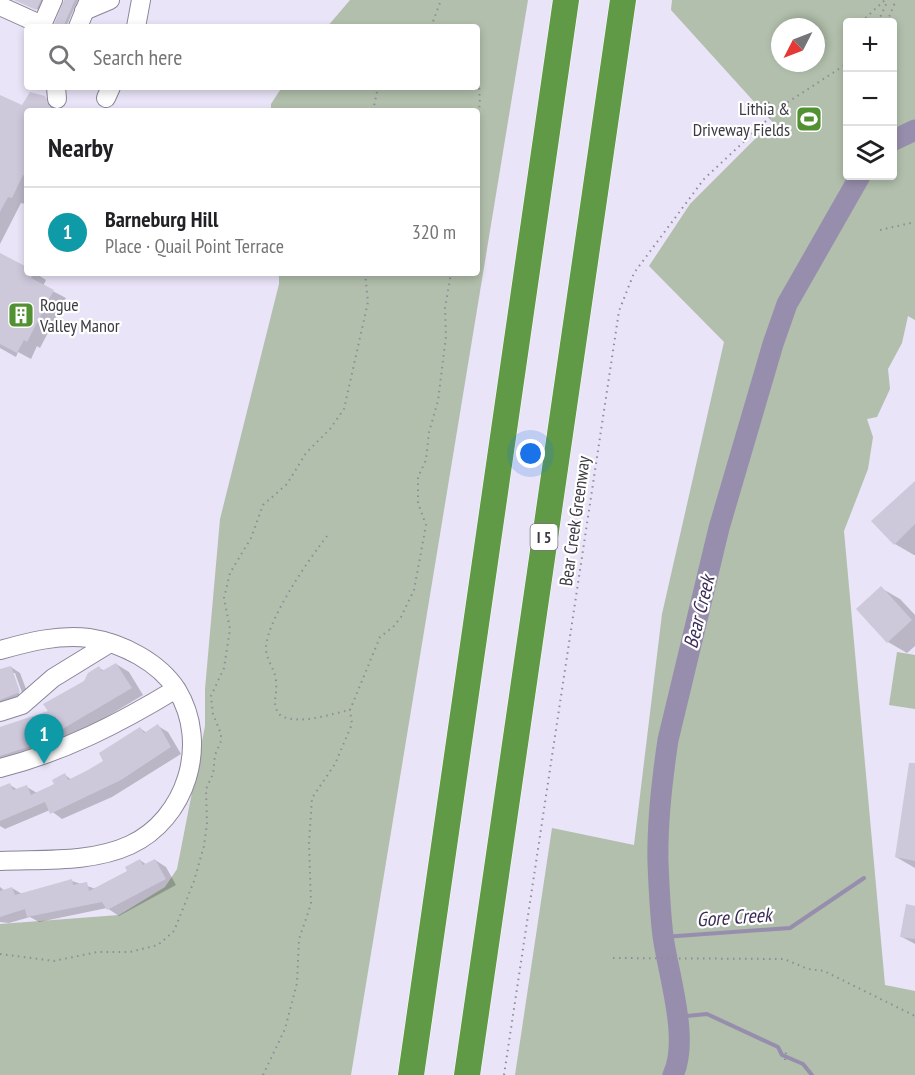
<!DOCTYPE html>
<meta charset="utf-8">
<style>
body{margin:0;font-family:"PT Sans Narrow",sans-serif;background:#f2f2f2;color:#202124}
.controls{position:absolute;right:18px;top:18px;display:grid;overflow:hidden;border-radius:6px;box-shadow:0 3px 9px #0003}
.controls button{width:54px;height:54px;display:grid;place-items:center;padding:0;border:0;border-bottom:2px solid #e0e0e0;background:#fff;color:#202124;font:30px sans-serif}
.compass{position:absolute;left:771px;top:18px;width:54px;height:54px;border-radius:50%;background:#fff;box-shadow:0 3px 9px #0003;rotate:228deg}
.you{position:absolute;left:531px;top:454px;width:21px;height:21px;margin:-15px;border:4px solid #fff;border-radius:50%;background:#1a73e8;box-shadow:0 0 0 9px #1a73e833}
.badge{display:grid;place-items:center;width:39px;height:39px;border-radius:50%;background:#2563eb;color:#fff;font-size:20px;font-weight:700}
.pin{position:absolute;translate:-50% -50px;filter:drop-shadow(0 2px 3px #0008)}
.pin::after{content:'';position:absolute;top:32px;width:21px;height:18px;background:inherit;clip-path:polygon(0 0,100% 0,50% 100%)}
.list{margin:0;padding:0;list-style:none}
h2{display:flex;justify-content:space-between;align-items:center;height:78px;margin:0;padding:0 24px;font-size:26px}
h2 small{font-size:20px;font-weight:400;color:#757577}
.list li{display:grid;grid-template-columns:39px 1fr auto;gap:18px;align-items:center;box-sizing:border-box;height:90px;padding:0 24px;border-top:2px solid #e0e0e0}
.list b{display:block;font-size:22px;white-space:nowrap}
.list p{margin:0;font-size:20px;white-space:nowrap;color:#757577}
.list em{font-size:20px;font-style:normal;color:#757577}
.icon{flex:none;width:33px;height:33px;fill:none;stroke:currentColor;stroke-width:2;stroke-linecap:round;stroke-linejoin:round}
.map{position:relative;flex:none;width:915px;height:1075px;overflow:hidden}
.search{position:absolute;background:#fff;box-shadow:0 3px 9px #0003;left:24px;top:24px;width:456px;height:66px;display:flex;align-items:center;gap:15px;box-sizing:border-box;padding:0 21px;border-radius:6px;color:#757577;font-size:22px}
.panel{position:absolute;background:#fff;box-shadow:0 3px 9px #0003;left:24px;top:108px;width:456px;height:168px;border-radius:6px}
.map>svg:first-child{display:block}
.green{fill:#b1bfac;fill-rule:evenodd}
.shadow{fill:#0003;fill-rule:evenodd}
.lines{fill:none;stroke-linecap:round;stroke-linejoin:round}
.stream{stroke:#978ead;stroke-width:4}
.river{stroke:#978ead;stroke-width:21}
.building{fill:#cec8db}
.minor-casing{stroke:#8a8597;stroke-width:20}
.highway-casing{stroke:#fff;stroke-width:27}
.path{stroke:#908c99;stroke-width:2;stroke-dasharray:1.5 4.5;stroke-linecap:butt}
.minor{stroke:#fff;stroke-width:18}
.highway{stroke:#619a47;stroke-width:26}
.labels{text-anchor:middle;stroke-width:4.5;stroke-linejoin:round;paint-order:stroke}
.shield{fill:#fff;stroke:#77767b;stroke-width:1.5}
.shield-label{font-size:16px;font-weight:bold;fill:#3d3b42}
.poi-label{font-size:18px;fill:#3d3b42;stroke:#fff;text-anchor:end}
.street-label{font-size:18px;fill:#3d3b42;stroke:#fff}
.water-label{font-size:20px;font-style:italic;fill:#3c2d58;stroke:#fff}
</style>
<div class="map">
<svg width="915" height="1075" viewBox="0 0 915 1075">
<rect width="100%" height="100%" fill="#e9e4f7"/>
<!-- green -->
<g class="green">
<path d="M350,0H528L351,1075H0V924L119,915L165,887L177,869L205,726V689L220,519L279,284V273H477V111H271V104L282,87H477V27H327Z"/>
<path d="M672,0H915V320L908,316L902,343L888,369L890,389L877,417L867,419L873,437L868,469L844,531L885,985L915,991V1075H515L552,828L634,845L662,614L724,342L649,266L690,204L767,127L776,126L671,10ZM848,22H892V176H848ZM780,27H816V63H780Z"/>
<path d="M897,652L915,655V709L889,705Z"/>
</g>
<!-- shadow -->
<g class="shadow">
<path d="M15,0H44L39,10Z"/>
<path d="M65,0H78L66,27H55Z"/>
<path d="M0,96L22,107L45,98L58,105L60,111H27V138L0,137Z"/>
<path d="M0,144L27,161V200L25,204L21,203L0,244Z"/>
<path d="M0,254L27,269V273H35L46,280L43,286L66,298L40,348L37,346L31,359L18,352L16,357L0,348Z"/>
<path d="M915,482V555H914L895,544L873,521Z"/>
<path d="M881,588L900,599L915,615V646L907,653L888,642Z"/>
<path d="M116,664L129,672L143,695L61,744L0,770V729L50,712L99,668L105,671Z"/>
<path d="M11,667L20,673L29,697L0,710V671ZM12,673H15L24,698L21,699Z"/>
<path d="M158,726L168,732L181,754L112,797L62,819L50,810L5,829L0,826V790L10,785L18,790L27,787L37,793L56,785L65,775L72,780L106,762L141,729L147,733Z"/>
<path d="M915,773V868L896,857Z"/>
<path d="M140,860L147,865L155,860L166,867L176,885L119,916L107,908L39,922L30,917L9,923L0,922V887L5,891L12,888L22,894L72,881L96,889L129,872Z"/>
<path d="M915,907V944L902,937Z"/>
</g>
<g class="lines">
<!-- stream -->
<g class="stream">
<path d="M663,937L790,928L864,878"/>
<path d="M676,1017L707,1014L778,1047L782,1055L803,1064L812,1075"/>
</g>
<!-- river -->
<g class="river">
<path d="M892,141L915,130"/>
<path d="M673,1075C690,1039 668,974 663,936C660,912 659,887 658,863C657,822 662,780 668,740L719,528L773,344L787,304L860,176"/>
</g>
</g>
<!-- building -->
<g class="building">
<path d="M14,0H41L36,10Z"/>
<path d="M64,0H75L63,27H53Z"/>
<path d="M30,92L45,96L51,108L50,111H27V177L23,175L12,198L8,197L0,212V95L22,105Z"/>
<path d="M0,253L27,267V273H34L31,278L54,290L27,342L24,340L17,353L0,344Z"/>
<path d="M915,481V524L894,545L871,521Z"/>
<path d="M881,586L912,620L887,643L856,609Z"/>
<path d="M116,663L132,688L49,737L50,740L0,756V727L48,711L43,704L84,681L88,673L99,666L102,671Z"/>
<path d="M11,666L20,692L0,700V669Z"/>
<path d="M158,724L171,747L121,780L50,814L45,802L0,821V787L10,783L13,790L27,785L31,795L54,784L52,780L65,773L68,780L88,770L103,761L99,753L140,727L144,733Z"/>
<path d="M909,763H915V861L895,857Z"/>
<path d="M140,859L143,865L155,859L166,879L107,910L102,902L27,917L25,909L0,917V891L12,887L15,895L72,879L73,885L87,882L89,891L127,871L125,867Z"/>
<path d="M906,904L915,906V939L900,937Z"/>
</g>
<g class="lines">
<defs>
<g id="minor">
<path d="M0,6L42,25L53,0"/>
<path d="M84,11L110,0"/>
<path d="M78,27L89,0"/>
<path d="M136,27L141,0"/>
<path d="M56,87L57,99"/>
<path d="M106,98L111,87"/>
<path d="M0,650C29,642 59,634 89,638C122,643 159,662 177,690C210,744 186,819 130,845C91,863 42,859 0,861"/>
<path d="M0,712L22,705L53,678L110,643"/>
<path d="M0,768C64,752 120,723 176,689"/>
</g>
<g id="highway">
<path d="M411,1075L566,0"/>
<path d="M467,1075L623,0"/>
</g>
</defs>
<!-- minor casing -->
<use href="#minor" class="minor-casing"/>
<!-- highway casing -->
<use href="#highway" class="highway-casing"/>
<!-- path -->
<g class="path">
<path d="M861,22L885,0"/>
<path d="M878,22L888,0"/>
<path d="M887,22L896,0"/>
<path d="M431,27L441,0"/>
<path d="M477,40L480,105L477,114"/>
<path d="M768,102L777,110"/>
<path d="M373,111L378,87"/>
<path d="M880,230L915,222"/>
<path d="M327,536C309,559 269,617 266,646C265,659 275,668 276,681C278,695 270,705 281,716C302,725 330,714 350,710"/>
<path d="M0,954L54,961L97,952H130L158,945L174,931L194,881L204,846L207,823L206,789L213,774L215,755L221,741V734L213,714L211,696L224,668L230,629L224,598L230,573L251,538L263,505L287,484L306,453L330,429L344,409L368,302L365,273"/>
<path d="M613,958L784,959L808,969L824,971L915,1016"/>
<path d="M785,1060L786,1052"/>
<path d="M263,1075L285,1029L297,983L299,939L311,904L309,843L312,798L335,764L352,724L350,710L380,637L393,627L401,617L414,590L426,525L418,503V477L426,460L429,432L438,401L446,336L445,308L451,273"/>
<path d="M504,1075L619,311L634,273L704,179L782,106L848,63"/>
</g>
<!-- minor -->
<use href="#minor" class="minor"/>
<!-- highway -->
<use href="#highway" class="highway"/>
</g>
<!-- icons -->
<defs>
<symbol id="stadium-square" viewBox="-11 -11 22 22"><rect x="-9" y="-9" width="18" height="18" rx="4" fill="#529132" stroke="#fff"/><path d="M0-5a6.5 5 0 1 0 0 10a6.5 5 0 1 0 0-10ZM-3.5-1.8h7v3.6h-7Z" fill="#fff"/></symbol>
<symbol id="building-square" viewBox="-11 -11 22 22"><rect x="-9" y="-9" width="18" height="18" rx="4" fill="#529132" stroke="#fff"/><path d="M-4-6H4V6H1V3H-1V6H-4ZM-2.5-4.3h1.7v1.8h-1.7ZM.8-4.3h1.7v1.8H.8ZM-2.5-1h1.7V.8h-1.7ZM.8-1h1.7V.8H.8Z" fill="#fff"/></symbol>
</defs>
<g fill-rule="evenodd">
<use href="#stadium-square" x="794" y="104" width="30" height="30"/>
<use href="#building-square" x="6" y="300" width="30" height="30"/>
</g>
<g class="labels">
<!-- shield labels -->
<rect class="shield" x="530.5" y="524" width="27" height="26" rx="4.5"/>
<g class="shield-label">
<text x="544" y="543">I 5</text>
</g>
<!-- poi labels -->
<g class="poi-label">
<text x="790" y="115">Lithia &amp;<tspan x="790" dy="21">Driveway Fields</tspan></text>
<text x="40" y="311" text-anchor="start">Rogue<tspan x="40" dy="21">Valley Manor</tspan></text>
</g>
<!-- street labels -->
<g class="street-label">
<text transform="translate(575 521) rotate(-82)" y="6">Bear Creek Greenway</text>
</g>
<!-- water labels -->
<g class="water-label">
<text transform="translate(699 612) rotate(-76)" y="7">Bear Creek</text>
<text transform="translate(734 917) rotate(-4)" y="7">Gore Creek</text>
</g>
</g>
</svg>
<div class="controls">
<button>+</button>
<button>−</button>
<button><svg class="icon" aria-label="layers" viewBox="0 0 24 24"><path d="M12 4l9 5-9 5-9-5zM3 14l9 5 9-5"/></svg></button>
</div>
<svg class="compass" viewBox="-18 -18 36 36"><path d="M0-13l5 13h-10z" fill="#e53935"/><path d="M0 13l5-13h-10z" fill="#757577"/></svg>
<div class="you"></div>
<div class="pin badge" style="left:44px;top:764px;background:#0f9aa8">1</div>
<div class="search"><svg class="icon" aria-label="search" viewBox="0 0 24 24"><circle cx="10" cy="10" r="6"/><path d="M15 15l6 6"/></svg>Search here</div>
<section class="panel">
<h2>Nearby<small></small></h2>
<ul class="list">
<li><span class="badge" style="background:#0f9aa8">1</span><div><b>Barneburg Hill</b><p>Place · Quail Point Terrace</p></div><em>320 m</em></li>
</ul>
</section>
</div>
